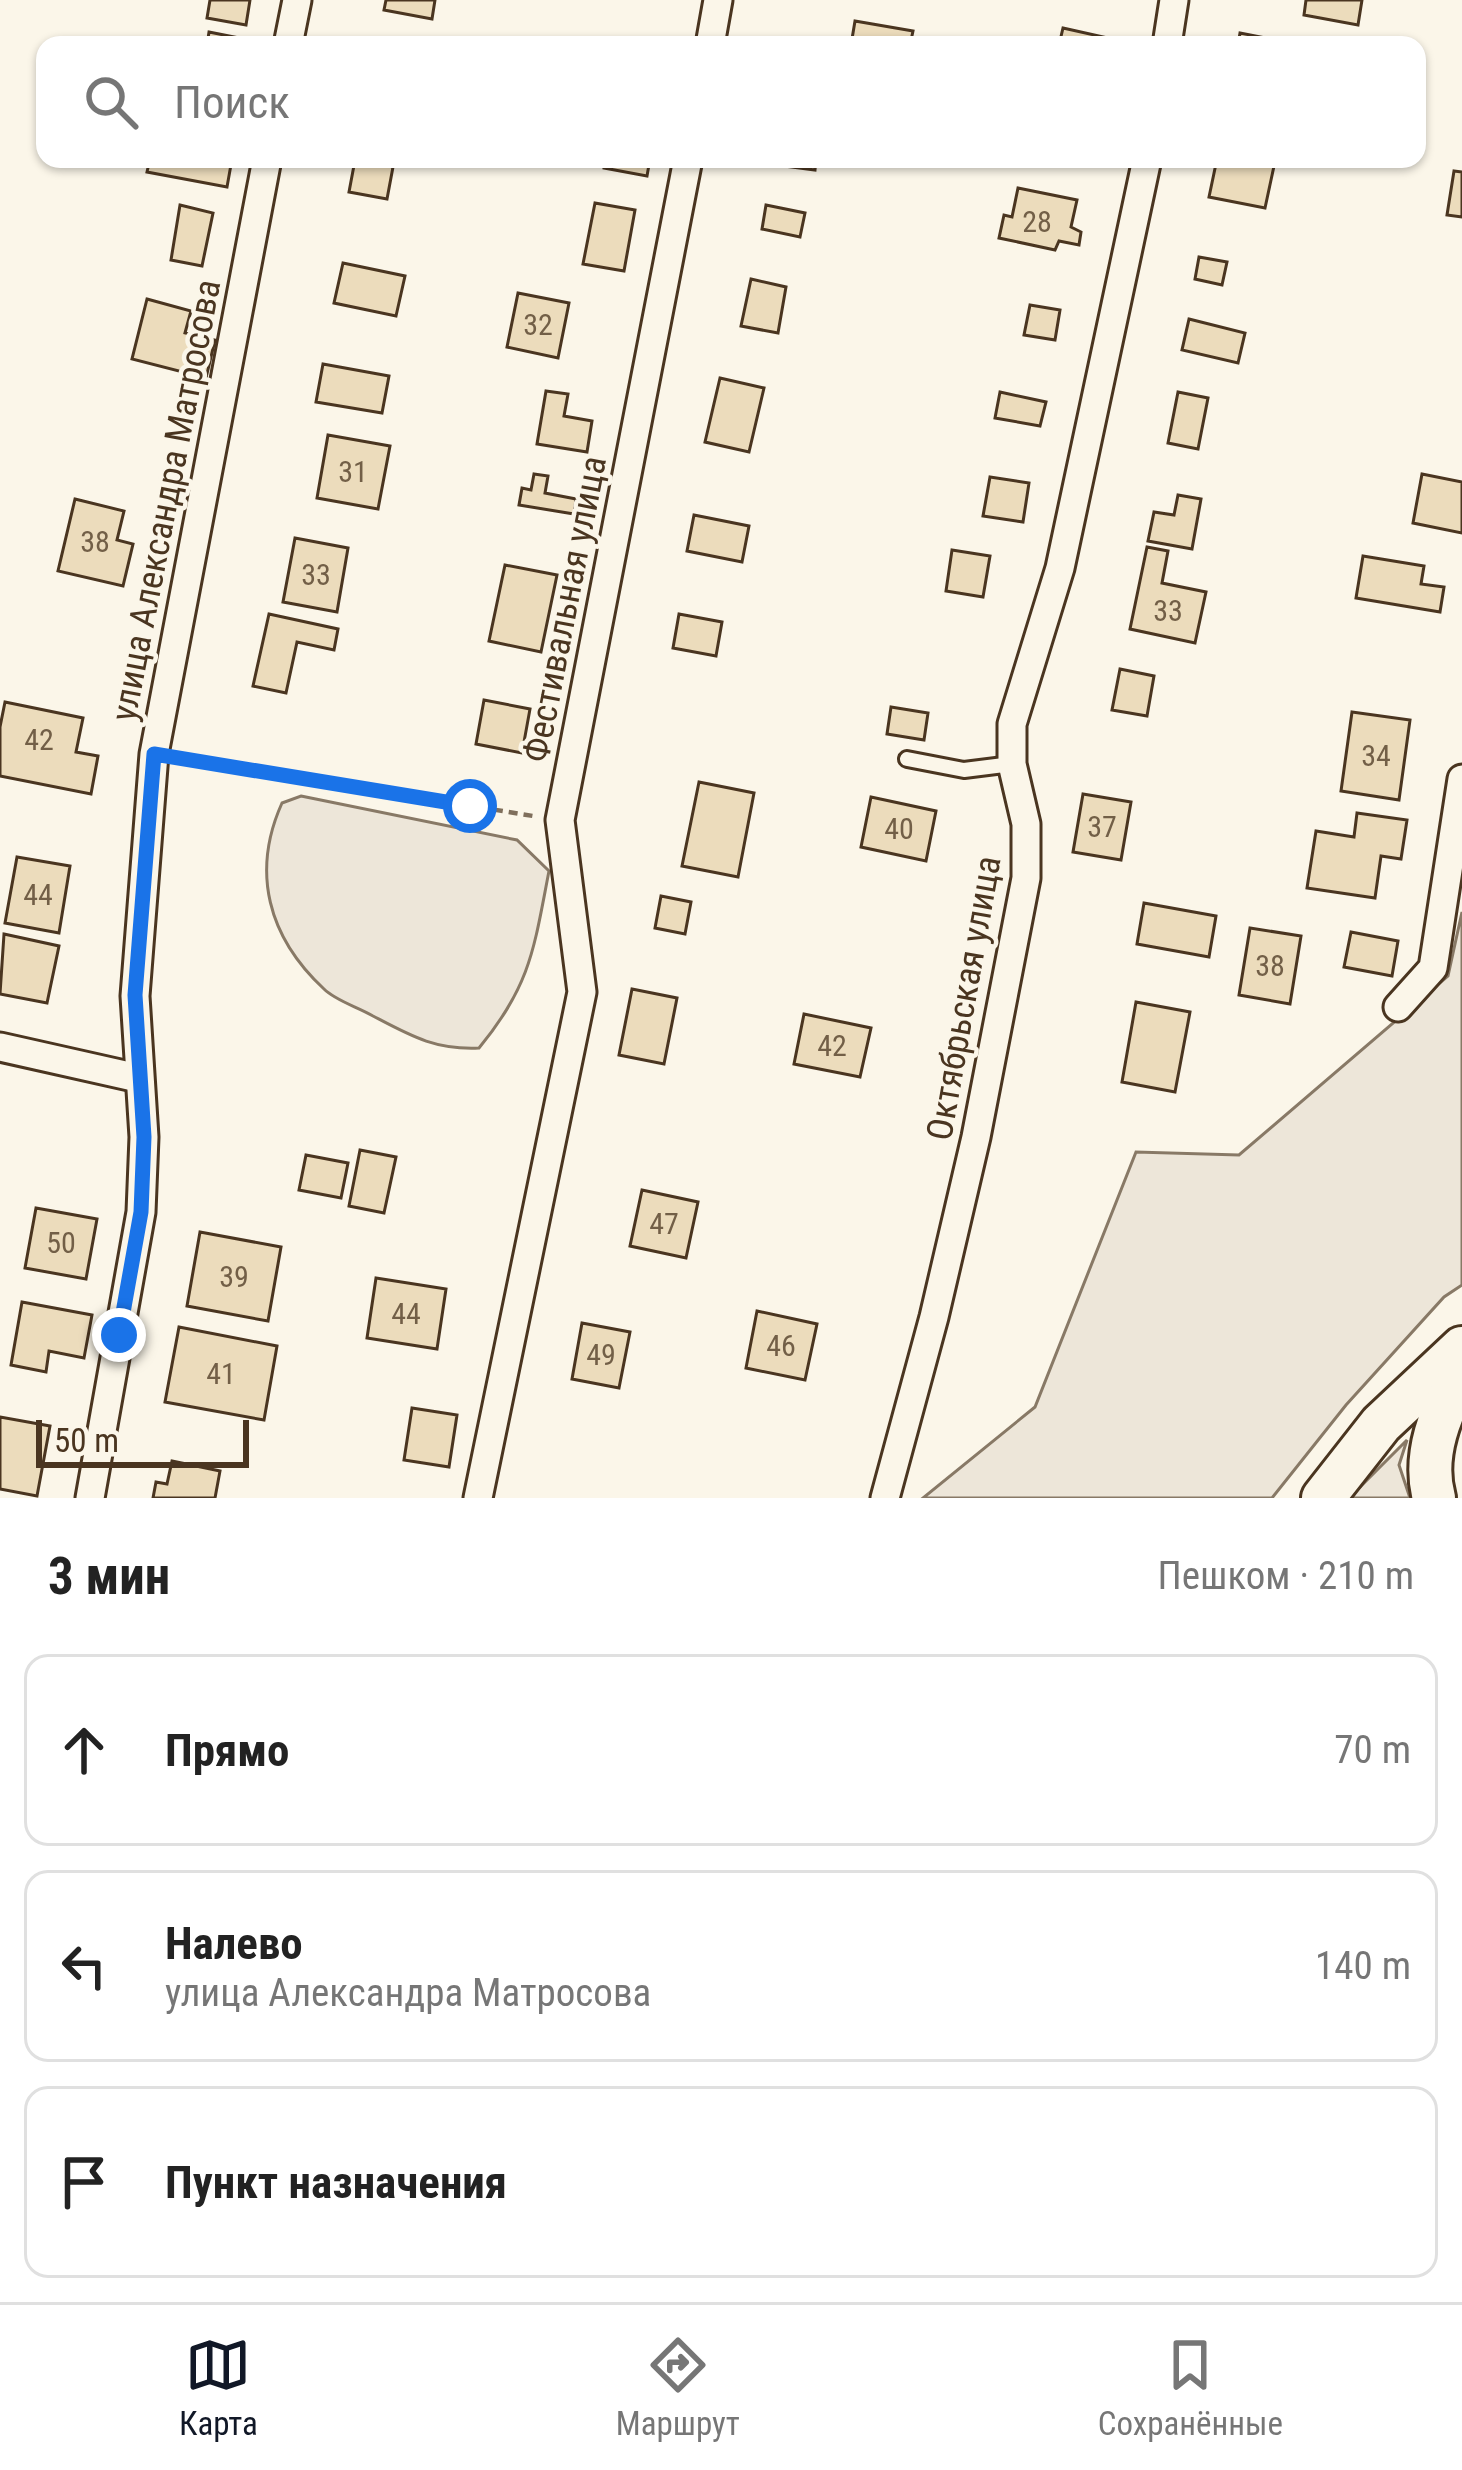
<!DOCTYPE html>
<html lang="ru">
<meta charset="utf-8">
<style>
body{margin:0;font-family:"Roboto Condensed",sans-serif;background:#f6f6f6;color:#222}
.scale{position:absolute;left:36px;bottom:30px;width:213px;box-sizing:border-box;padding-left:12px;border:6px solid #4a3520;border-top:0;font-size:33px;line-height:42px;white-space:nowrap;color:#4a3520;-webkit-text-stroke:9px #fbf6e9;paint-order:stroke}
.stop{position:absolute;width:36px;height:36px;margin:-27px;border:9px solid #1a73e8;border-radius:50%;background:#fff}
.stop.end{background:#1a73e8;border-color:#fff;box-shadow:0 3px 12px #0008}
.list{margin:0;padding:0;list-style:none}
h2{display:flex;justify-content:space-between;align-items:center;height:156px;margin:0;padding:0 48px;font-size:51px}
h2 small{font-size:39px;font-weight:400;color:#767676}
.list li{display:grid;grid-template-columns:78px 1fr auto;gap:36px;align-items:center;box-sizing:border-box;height:192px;margin:0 24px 24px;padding:0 24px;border:3px solid #e0e0e0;border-radius:24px}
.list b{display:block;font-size:45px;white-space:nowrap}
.list p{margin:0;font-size:39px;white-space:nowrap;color:#767676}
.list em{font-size:39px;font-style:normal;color:#767676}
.icon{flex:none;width:66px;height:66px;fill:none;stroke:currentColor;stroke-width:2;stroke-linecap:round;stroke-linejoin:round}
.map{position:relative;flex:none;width:1462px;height:1498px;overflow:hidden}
.search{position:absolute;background:#fff;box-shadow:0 3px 9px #0004;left:36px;right:36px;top:36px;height:132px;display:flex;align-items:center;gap:30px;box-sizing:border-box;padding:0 42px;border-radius:24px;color:#767676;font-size:45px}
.sheet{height:804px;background:#fff}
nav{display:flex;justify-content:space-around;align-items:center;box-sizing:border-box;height:168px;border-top:3px solid #e0e0e0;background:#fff;font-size:33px;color:#767676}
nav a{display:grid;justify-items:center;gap:6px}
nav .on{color:#111827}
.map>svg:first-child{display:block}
.green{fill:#ede6d9;stroke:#887966;stroke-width:3}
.building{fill:#ecdcbc;stroke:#4a3520;stroke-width:3}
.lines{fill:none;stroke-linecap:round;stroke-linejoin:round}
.lane-casing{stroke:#4a3520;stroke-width:20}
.street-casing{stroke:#4a3520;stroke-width:33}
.primary-casing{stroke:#4a3520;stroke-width:48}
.path{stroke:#7f6f5c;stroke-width:4.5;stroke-dasharray:9 6;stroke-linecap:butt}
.lane{stroke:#fbf6e9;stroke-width:14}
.street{stroke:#fbf6e9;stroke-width:27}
.primary{stroke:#fbf6e9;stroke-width:42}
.route{stroke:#1a73e8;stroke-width:15}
.labels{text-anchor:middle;stroke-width:9;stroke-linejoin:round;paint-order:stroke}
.number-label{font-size:30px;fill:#725f47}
.street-label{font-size:36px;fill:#4a3520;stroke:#fbf6e9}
</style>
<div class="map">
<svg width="1462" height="1498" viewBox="0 0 1462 1498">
<rect width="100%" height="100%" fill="#fbf6e9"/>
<!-- green -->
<g class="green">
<path d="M301,796L517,840L549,871C534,948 531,985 479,1048C435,1050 411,1036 373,1016C358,1007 336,1001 324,989C268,937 251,872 282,803Z"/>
<path d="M1462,912V1285L1444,1297L1346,1405L1272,1498H923L1035,1407L1136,1152L1239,1155L1448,976Z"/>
<path d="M1407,1440L1399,1465L1410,1498H1349Z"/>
</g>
<!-- building -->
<g class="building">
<path d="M210,0H250L246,25L207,18Z"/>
<path d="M386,0H435L432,19L384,10Z"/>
<path d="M1306,0H1362L1358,25L1304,15Z"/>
<path d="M855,21L913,31L910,45H851Z"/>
<path d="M1063,28L1126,42L1125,45H1059Z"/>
<path d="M209,32L244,39L243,45H207Z"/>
<path d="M1240,33L1276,40L1275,45H1238Z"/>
<path d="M150,159H232L227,187L147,172Z"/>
<path d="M605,159H650L647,176L604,168Z"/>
<path d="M777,159H816L815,170L776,165Z"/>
<path d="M1217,159L1274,166L1265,208L1209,197Z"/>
<path d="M355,160L393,167L387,199L349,192Z"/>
<path d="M1454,171L1462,172V217L1447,215Z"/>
<path d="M1018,188L1077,200L1071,227L1081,232L1079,245L1059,241L1055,250L999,238L1004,215L1012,217Z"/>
<path d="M595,203L635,210L624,271L583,264Z"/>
<path d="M180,205L213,213L202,266L171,260Z"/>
<path d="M766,205L805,213L800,237L762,229Z"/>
<path d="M1199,257L1227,262L1222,285L1195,279Z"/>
<path d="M343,263L405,276L396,316L334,303Z"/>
<path d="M751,279L786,287L778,333L741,326Z"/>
<path d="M518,293L569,303L558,358L507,347Z"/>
<path d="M147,299L191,311L185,333L215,340L206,378L132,359Z"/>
<path d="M1030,305L1060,310L1055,340L1024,335Z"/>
<path d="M1189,319L1245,333L1238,363L1182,350Z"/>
<path d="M323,364L389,376L382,413L316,402Z"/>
<path d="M720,378L764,388L749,452L705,442Z"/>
<path d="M546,391L568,394L564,416L592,421L587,452L537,444Z"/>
<path d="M1000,392L1046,402L1040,426L995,418Z"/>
<path d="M1178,392L1208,398L1198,449L1168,443Z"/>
<path d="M328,435L390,446L378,509L317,498Z"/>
<path d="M534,474L548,476L545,493L576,499L574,514L519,505L522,488L531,490Z"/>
<path d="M1422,474L1462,482V533L1413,523Z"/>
<path d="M990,477L1029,483L1023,522L983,516Z"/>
<path d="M1178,495L1201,499L1192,549L1148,541L1154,512L1174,515Z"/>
<path d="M75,499L124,511L117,540L133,544L123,586L58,571Z"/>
<path d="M694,515L749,526L742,562L687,551Z"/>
<path d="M295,538L348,548L337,612L283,602Z"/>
<path d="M1147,547L1168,551L1162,583L1206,592L1195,643L1130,629Z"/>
<path d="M952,550L990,556L983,597L946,591Z"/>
<path d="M1363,556L1424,566L1421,584L1444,587L1440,612L1356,598Z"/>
<path d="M505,565L557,575L541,652L489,641Z"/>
<path d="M269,614L338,629L334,650L297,642L286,693L253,686Z"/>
<path d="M679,614L722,622L716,656L673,648Z"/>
<path d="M1120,669L1154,676L1147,716L1112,710Z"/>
<path d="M484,700L530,709L522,753L476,744Z"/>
<path d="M5,702L83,718L76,752L98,756L91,794L0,776V727Z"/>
<path d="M891,707L928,713L924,740L887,734Z"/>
<path d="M1352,712L1410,720L1399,800L1341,791Z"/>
<path d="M699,782L754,793L738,877L682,866Z"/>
<path d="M1083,794L1131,802L1121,860L1073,852Z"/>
<path d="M871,797L936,811L926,861L861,847Z"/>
<path d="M1357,813L1407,820L1401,859L1381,856L1375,898L1307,888L1316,831L1354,837Z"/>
<path d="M17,857L70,866L59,933L5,923Z"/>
<path d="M661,896L691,902L685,934L655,928Z"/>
<path d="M1144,903L1216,916L1209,957L1137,944Z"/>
<path d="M1250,928L1301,936L1290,1004L1239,995Z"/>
<path d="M1351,932L1398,941L1392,976L1344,967Z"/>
<path d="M4,934L59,946L47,1003L0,994Z"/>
<path d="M632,989L677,998L664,1064L619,1055Z"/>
<path d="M1136,1002L1190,1012L1175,1092L1122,1082Z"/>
<path d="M804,1014L871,1028L860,1077L794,1064Z"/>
<path d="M360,1150L396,1157L384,1213L349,1206Z"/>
<path d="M306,1155L348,1163L341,1198L299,1190Z"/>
<path d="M642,1190L698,1202L686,1258L630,1246Z"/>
<path d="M36,1208L97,1219L86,1279L25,1268Z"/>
<path d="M200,1232L281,1247L268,1321L187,1306Z"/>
<path d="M376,1278L446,1289L437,1349L367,1338Z"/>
<path d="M22,1302L92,1315L84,1358L49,1351L46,1372L11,1365Z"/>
<path d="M757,1311L817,1324L805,1380L746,1368Z"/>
<path d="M582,1323L630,1332L619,1388L572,1379Z"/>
<path d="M179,1327L277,1346L264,1420L165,1402Z"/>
<path d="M412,1408L457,1415L449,1467L404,1460Z"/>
<path d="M0,1417L50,1426L37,1496L0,1489Z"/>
<path d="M172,1461L220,1471L215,1498H153L156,1482L167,1484Z"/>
</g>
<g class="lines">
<defs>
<path id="lane" d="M907,759L964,770L1012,764"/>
<g id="street">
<path d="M288,45L297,0"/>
<path d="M710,45L718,0"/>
<path d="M1167,45L1174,0"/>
<path d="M1398,1007L1433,968L1462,779"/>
<path d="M0,1047L138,1078"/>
<path d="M90,1498L141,1212L144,1137L135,996L154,754L267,159"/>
<path d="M478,1498L582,992L560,820L688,159"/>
<path d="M885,1498L934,1317L976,1137L1026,878V824L1012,764V724L1060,568L1147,159"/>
</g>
<g id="primary">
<path d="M1323,1498L1381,1424L1462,1348"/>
<path d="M1434,1498C1422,1455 1441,1410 1462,1373"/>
</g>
</defs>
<!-- lane casing -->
<use href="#lane" class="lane-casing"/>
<!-- street casing -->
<use href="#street" class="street-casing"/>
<!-- primary casing -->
<use href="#primary" class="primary-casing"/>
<!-- path -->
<path class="path" d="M183,759L533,816"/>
<!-- lane -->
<use href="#lane" class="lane"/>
<!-- street -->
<use href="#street" class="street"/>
<!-- primary -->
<use href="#primary" class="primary"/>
</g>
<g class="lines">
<!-- route -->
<path class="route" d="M119,1335L141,1212L144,1137L135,995L154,754L470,806"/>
</g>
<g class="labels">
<!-- number labels -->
<g class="number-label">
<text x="1037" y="232">28</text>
<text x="538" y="335">32</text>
<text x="353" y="482">31</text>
<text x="95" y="552">38</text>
<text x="316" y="585">33</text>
<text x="1168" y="621">33</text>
<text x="39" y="750">42</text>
<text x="1376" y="766">34</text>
<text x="1102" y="837">37</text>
<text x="899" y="839">40</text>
<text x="38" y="905">44</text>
<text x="1270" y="976">38</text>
<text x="832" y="1056">42</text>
<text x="664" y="1234">47</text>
<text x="61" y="1253">50</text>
<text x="234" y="1287">39</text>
<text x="406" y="1324">44</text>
<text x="781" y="1356">46</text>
<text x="601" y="1365">49</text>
<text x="221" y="1384">41</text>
</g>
<!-- street labels -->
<g class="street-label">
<text transform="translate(165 500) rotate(-79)" y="13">улица Александра Матросова</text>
<text transform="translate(564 609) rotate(-79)" y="13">Фестивальная улица</text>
<text transform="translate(963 998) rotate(-80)" y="13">Октябрьская улица</text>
</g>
</g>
</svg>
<div class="scale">50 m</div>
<div class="stop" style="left:470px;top:806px"></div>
<div class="stop end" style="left:119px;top:1335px"></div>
<div class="search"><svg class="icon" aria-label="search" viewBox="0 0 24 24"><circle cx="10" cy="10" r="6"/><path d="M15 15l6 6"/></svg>Поиск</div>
</div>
<section class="sheet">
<h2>3 мин<small>Пешком · 210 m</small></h2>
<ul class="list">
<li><svg class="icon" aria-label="ahead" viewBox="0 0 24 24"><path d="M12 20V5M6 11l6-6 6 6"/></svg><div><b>Прямо</b></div><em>70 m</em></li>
<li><svg class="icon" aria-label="left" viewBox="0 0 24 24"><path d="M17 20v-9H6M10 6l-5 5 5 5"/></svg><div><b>Налево</b><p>улица Александра Матросова</p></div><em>140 m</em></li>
<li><svg class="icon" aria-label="arrive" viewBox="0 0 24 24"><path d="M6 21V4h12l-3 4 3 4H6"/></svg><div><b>Пункт назначения</b></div></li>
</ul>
</section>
<nav>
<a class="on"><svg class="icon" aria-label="map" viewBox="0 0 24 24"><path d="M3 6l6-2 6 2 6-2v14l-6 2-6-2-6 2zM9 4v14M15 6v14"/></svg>Карта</a>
<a><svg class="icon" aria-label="directions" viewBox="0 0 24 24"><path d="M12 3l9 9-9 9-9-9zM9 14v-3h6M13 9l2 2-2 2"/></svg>Маршрут</a>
<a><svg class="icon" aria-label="saved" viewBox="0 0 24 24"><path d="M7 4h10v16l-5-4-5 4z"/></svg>Сохранённые</a>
</nav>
